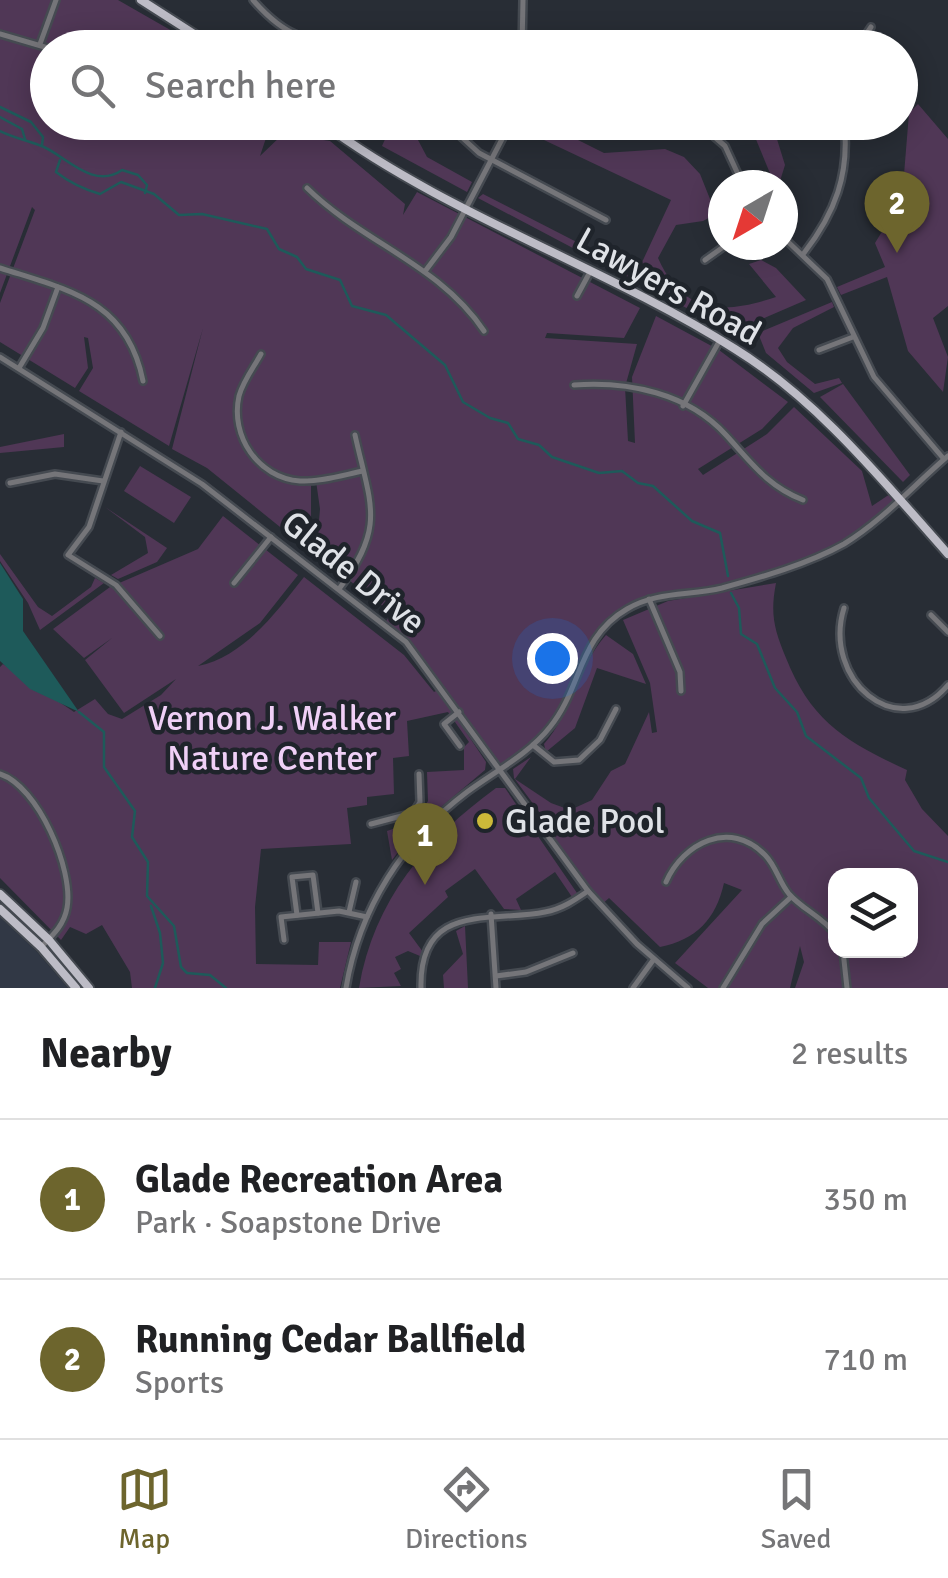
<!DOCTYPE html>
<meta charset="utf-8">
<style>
body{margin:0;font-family:Signika,sans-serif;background:#f2f2f2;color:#202124}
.controls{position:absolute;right:30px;bottom:30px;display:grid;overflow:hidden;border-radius:20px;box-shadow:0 5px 25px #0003}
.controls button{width:90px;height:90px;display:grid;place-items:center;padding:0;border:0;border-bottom:2px solid #e0e0e0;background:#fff;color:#202124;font:50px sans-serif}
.compass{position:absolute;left:708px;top:170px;width:90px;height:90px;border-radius:50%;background:#fff;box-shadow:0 5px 25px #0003;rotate:219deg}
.you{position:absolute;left:552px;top:658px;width:35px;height:35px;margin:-25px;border:8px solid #fff;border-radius:50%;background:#1a73e8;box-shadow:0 0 0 15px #1a73e833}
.badge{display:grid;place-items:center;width:65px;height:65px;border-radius:50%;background:#6d652d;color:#fff;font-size:32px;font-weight:700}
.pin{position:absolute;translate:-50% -82px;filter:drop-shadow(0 2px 5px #0008)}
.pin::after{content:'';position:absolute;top:52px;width:35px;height:30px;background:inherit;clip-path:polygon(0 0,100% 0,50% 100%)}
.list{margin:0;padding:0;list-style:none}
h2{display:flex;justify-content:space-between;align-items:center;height:130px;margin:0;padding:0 40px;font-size:42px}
h2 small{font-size:32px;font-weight:400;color:#757577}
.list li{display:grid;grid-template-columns:65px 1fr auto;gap:30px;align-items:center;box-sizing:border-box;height:160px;padding:0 40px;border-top:2px solid #e0e0e0}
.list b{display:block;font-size:38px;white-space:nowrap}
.list p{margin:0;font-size:32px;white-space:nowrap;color:#757577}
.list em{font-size:32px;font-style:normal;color:#757577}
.icon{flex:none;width:55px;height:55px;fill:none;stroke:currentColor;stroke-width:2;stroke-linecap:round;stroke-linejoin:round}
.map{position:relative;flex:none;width:948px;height:988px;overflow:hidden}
.search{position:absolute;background:#fff;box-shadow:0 5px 25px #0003;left:30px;right:30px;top:30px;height:110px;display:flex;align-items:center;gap:25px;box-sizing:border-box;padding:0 35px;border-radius:55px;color:#757577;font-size:38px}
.sheet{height:450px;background:#fff}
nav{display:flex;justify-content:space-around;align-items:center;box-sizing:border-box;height:140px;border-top:2px solid #e0e0e0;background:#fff;font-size:28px;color:#757577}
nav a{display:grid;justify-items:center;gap:5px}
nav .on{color:#6d652d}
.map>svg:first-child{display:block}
.built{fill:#313845}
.green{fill:#503756;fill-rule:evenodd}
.water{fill:#1e5a5a}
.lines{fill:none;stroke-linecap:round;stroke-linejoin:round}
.stream{stroke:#1e5a5a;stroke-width:2.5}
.minor-casing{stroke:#454a51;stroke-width:10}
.major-casing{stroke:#454a51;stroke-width:12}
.minor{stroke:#757579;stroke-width:5}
.major{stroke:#bdbcc6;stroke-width:8}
.poi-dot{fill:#ccb939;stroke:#1f242b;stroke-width:4}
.labels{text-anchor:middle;stroke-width:9;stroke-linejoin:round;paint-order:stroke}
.street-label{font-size:35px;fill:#dfe2e7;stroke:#1f242b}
.park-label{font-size:35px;fill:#f0d0f7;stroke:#1f242b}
.poi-label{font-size:35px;fill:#dfe2e7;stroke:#1f242b;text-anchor:start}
</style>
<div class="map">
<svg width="948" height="988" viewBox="0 0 948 988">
<rect width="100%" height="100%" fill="#282d35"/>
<!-- built -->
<path class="built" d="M0,917L36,951L68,988H0Z"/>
<!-- green -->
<g class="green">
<path d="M0,0H118L200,47L48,48V122L271,123L260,156L283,134L330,141L405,204L403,215L417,192L640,308L624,338L547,333L545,338L637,344L625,387L628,441L635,443L632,377L656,316L719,350L788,402L762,429L698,469L703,475L767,434L794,407L862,471L872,506L893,492L899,499C847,543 790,573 722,587C694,593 659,591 632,606C582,634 577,686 547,730C536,746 514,757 499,769L423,661L384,624L392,613L316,555L320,509L316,481L311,482V552L207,468L172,449L203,328L169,446L79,391L93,368L88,338L84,337L88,368L75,388L0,342V303L35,210L32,207L0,293Z"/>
<path d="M918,104L948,139V306L933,318L948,357L943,392L908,351L887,277L841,295L837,287L885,267L875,243L902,199L909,113Z"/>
<path d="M383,123H409L427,157L472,182L467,192L382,146L391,126Z"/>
<path d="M744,123H772L785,165L780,181L774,183L755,137Z"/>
<path d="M550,126L604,153L665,149L684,157L700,174L716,214L703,221L676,225L658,258C683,314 723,315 776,297L749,264L761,260L776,268L806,300L732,332L478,198L483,194L637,273L671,200L544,140Z"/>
<path d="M832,302L834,307L793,328L778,348L787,362L815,384L839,378L842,383L814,393L766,353L758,333Z"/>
<path d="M843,384L910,475L903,482L820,397Z"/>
<path d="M64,434V447L0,453V447Z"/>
<path d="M140,466L191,497L174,523L124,491Z"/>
<path d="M105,507L167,548L157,562L118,579L111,575L148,553L145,537Z"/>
<path d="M223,516L298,575L260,623L198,666C245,656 277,611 304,577L404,655L434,692L438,690L486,762L485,770L428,818L421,812L428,801L427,772L464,770V747L469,742L448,712L407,721L409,756L393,758L394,794L367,797V805L347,808L351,844L261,849L255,907L256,964L318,965L319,942H351L340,988H132L130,972L102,925L86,934L70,927L61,940L0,878V667L3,664L74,712L95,699L108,714L122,719L161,695L176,679L124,713L85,660L112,638L84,658L53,629L110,587L198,549Z"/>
<path d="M0,554L38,607L52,616L91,587L95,578L104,583L40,630L28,603L0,561Z"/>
<path d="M776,583C770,614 774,629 786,658C811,721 846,742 907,770L905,780L922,809L948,836V988H795L804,962L800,946L790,988H708L675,963L742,890L724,883C716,919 696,940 660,947L609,898L600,906L550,840L557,836L514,778L513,769L531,757L515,779L551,803L570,810L592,800L611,771L625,764L649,712L652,733L657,732L650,683L623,620L668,601ZM836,876H910V951H836Z"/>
<path d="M606,635L633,654L646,684L597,668L575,728L546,752L544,744C573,711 577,668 606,635Z"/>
<path d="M496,788H505L577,893L572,897L555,872L516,899L521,910L504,909L475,869L445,891L448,897L409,933L423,952L420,956L408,951L395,957L401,969L394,973L401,986L359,988C374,900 426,839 496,788Z"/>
<path d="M410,823L416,829L392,860L387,831Z"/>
<path d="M465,926L468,988H444L443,975L463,954L456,931Z"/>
</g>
<!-- water -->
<path class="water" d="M0,563L23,599V631L79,712L30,689L0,661Z"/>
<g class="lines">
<!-- stream -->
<g class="stream">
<path d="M0,107L31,122L43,137L42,145"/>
<path d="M0,117L22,129L25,139"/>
<path d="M0,131C14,138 30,141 44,147C66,157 94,190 122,170L138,175L147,185L145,193"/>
<path d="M60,160L56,172C70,183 83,189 100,194L121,182L154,194L179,215L202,214L267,229L279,249L297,257L306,269L340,280L352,306L386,315L445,365L463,402L490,418L508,423L518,439L539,445L552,457L599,473L622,471L638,483L653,486L692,521L720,533L728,576"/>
<path d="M731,593L739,608L741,634L757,644L775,688L797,712L806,736L861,778L869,798L914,851L948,862"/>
<path d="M79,712L104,732V767L135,811L132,837L148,862L147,896L174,926L181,967L187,973L210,975L226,988"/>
<path d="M151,906L160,933L163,963L155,988"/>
</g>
<defs>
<g id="minor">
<path d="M253,0C309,64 329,25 388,48"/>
<path d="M0,34L48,48"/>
<path d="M40,44L56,0"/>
<path d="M522,48L523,0"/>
<path d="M857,48L871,27"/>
<path d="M160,122L191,135L225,127"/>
<path d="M445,122L479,153L606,220"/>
<path d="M611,122H640"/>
<path d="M697,122L725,146L743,185"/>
<path d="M307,188C363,243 439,264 484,331"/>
<path d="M783,237L827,279L874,377L943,458"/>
<path d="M804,253C835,213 850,174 844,122"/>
<path d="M705,260L726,245"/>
<path d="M0,268C68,290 127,300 143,381"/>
<path d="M426,270L451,237L511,122"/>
<path d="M577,296L590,272"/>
<path d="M819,350L853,337"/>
<path d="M261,354C254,367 243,381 239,396C230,436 258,478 300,481C321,482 343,475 363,471"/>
<path d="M0,357L202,484L406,642L588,891L637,944L688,988"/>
<path d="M19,368L43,328L58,287"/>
<path d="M574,385C628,381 688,393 726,435C751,462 767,486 803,500"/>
<path d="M683,406L720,340"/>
<path d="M121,432L89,527L68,555L116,585L160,636"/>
<path d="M10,483L55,474L103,481"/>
<path d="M234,583L271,537"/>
<path d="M339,589C386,526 371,507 355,435"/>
<path d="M649,599L680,672L681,691"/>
<path d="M844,608C822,679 897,745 948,685"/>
<path d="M931,615L948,632"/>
<path d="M459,712L444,724L460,746"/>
<path d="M533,745L554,762L579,760L600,740L616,709"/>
<path d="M0,774C38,786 74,870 67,908C64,925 53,935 41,947"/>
<path d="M413,813L420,802L419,774"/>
<path d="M371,824L413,813L428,826"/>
<path d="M666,882C683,843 730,819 765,855C776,866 779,882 789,894C803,910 823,917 836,935"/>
<path d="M349,912L356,882"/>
<path d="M491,914L496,988"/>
<path d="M297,915L292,877L313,875L318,913"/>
<path d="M284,940L281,917L339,911L367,917"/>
<path d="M843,951L847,988"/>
<path d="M496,976L526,972L573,953"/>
<path d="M346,988C359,909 403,840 467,792C494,772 529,754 550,727C582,688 578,637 627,609C657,591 690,596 722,588C762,577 808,564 844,544C882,521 914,485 948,456"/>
<path d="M421,988C419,901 492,923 545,912C562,909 575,900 588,891"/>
<path d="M633,988L654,959"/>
<path d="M723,988L762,924L791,897"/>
</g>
<g id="major">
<path d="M141,0L216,48"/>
<path d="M321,122C448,216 602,265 735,349C819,401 883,481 948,554"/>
<path d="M0,894L49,940L89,988"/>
<path d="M0,909L41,947L76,988"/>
</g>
</defs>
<!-- minor casing -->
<use href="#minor" class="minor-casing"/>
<!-- major casing -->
<use href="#major" class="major-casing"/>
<!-- minor -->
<use href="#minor" class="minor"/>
<!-- major -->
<use href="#major" class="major"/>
</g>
<!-- markers -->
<circle class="poi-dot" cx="485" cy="821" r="10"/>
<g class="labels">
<!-- street labels -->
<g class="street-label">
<text transform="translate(669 286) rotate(29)" y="12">Lawyers Road</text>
<text transform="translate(354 572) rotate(39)" y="12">Glade Drive</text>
</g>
<!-- park labels -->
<g class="park-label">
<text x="272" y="730">Vernon J. Walker<tspan x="272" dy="40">Nature Center</tspan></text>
</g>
<!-- poi labels -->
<g class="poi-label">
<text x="505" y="833">Glade Pool</text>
</g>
</g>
</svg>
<div class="controls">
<button><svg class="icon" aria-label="layers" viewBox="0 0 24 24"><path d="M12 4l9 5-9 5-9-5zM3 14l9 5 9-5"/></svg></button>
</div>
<svg class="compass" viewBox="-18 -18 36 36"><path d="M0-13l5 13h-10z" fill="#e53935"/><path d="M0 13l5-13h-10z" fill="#757577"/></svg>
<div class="you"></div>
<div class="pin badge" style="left:425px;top:885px">1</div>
<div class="pin badge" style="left:897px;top:253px">2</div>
<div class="search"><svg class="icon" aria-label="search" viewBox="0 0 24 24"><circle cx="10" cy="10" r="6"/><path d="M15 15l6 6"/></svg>Search here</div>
</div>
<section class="sheet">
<h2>Nearby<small>2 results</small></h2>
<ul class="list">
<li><span class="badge">1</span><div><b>Glade Recreation Area</b><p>Park · Soapstone Drive</p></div><em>350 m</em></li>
<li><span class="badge">2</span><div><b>Running Cedar Ballfield</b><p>Sports</p></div><em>710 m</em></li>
</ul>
</section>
<nav>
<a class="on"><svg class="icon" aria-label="map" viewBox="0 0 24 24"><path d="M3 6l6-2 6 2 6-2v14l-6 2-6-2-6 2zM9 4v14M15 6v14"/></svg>Map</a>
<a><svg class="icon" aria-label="directions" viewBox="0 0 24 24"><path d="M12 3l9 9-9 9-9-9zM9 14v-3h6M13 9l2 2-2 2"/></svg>Directions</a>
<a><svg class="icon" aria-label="saved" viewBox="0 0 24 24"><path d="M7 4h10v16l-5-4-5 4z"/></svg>Saved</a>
</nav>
